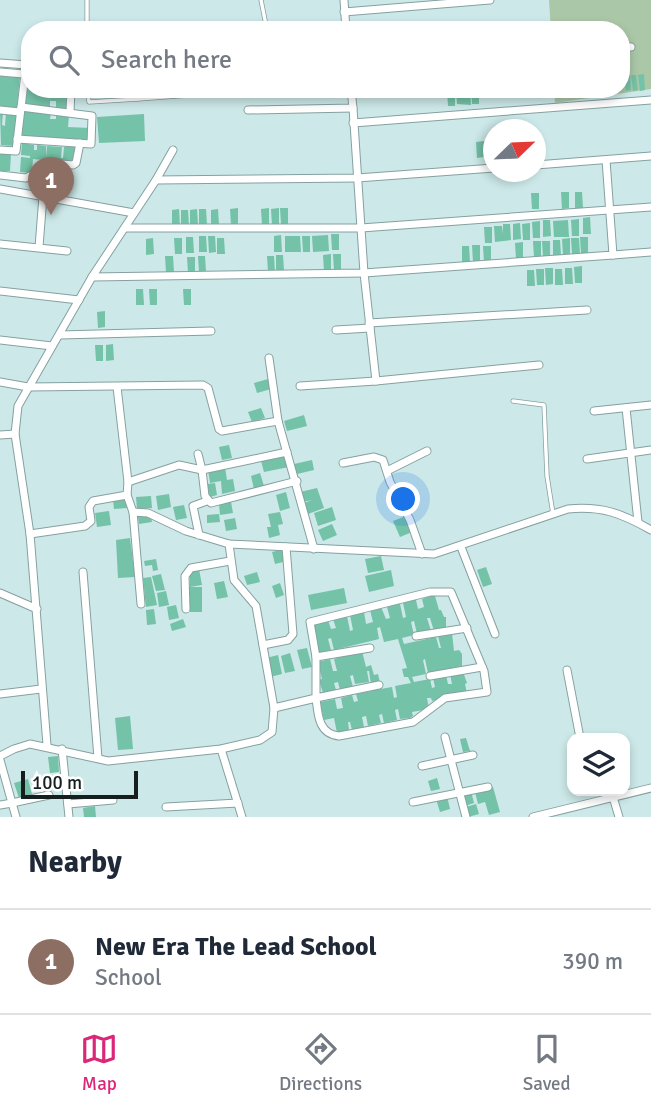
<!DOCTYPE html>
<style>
body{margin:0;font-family:Signika,sans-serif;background:#f2f2f3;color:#1f2937}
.controls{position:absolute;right:21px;bottom:21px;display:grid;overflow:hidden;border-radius:14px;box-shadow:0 4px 10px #0003}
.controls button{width:63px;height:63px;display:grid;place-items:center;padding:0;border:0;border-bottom:2px solid #e0e1e3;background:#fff;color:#1f2937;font:35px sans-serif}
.compass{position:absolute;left:483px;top:119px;width:63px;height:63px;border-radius:50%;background:#fff;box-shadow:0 4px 10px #0003;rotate:67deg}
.scale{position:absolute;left:21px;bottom:18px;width:117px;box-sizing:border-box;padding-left:7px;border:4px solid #151f1f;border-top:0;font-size:19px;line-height:24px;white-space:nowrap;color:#151f1f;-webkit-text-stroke:5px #fff;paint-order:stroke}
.you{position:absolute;left:404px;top:500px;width:24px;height:24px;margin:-18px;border:5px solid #fff;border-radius:50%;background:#1a73e8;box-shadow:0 0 0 10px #1a73e833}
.badge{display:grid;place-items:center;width:46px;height:46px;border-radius:50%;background:#db2777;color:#fff;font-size:23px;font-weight:700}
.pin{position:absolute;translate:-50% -58px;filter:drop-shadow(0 2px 4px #0008)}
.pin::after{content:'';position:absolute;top:37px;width:24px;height:21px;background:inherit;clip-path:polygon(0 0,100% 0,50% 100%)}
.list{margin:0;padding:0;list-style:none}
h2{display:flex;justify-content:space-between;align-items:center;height:91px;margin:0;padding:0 28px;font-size:30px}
h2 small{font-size:23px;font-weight:400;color:#747a83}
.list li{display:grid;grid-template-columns:46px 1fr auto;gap:21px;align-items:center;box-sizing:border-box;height:105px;padding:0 28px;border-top:2px solid #e0e1e3}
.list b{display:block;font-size:26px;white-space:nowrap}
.list p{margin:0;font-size:23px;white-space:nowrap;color:#747a83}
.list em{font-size:23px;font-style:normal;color:#747a83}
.icon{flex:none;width:38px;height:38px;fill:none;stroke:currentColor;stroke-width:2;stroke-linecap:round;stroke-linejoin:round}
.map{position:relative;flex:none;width:651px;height:817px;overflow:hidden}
.search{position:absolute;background:#fff;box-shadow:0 4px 10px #0003;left:21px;right:21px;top:21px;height:77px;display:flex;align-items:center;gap:18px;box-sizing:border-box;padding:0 24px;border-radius:28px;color:#747a83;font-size:26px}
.sheet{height:196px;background:#fff}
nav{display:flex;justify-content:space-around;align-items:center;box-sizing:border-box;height:98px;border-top:2px solid #e0e1e3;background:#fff;font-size:19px;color:#747a83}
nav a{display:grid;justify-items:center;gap:4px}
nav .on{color:#db2777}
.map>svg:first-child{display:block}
.green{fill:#aac7a7}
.building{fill:#74c2a7}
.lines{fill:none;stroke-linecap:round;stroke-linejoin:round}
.lane-casing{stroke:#86a0a0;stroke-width:5}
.street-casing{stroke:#86a0a0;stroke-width:9}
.lane{stroke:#fff;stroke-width:3.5}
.street{stroke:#fff;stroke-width:7}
</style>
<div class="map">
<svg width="651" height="817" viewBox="0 0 651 817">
<rect width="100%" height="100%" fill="#cce8e8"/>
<!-- green -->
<path class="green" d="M549,0H651V89L555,103L554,89H621V30H551Z"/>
<!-- building -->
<g class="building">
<path d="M0,74L20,75L17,108L0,106Z"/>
<path d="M630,74L631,90L626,91L624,75Z"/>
<path d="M644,74L645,90L640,91L638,75Z"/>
<path d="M631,75H636L638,90L633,91Z"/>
<path d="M25,78H30V89H69L68,109L56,108V101H50V107L23,105Z"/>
<path d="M456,89H462V97L463,89H470L471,105L457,104Z"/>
<path d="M471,89H479V104H472Z"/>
<path d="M447,90H455V106H448Z"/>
<path d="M23,110L51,113L50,119H56V114L69,115L68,127L90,128L89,142L21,137Z"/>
<path d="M0,112H3L2,125L5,126L6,112L17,113L14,146L1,145Z"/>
<path d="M144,114L145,141L99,143L97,117Z"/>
<rect x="488" y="139" width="6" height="16"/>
<path d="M484,141V157L477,158L476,142Z"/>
<path d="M22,143L34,145V150H37V145L46,146V157L47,146L62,147L61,158H63L64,147H78L75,163L51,161V166L43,165V160L33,159L32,173L20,172L21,157L30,158V156L21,155Z"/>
<path d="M0,152L11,153L10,171H0Z"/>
<path d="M561,192H569V208L562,209Z"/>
<path d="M575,192H582L583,208H575Z"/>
<path d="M531,193H539V209H532Z"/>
<path d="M238,208V225H231L230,209Z"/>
<path d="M269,208V224L262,225L261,209Z"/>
<path d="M279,208V225H272L271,209Z"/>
<path d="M280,208H288V224H281Z"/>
<path d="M179,209L180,226H172V210Z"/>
<path d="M197,209L198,225L190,226V210Z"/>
<path d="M199,209H206L207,225L199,226Z"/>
<path d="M218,209L219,225L211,226V210Z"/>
<path d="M181,210H188L189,226H181Z"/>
<path d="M590,217L591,234H583V218Z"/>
<path d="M579,219V236H572L571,220Z"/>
<path d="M543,220H550L551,236L543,237Z"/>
<path d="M568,220L569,237H554L553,221Z"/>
<path d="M540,221V238H533L532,222Z"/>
<path d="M520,223L521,239L513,240V224Z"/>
<path d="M530,223V240H523L522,224Z"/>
<path d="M503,224H510L511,240L495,242L494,226H502L503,234Z"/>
<path d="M484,227H492V243H485Z"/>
<path d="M331,234H339V250H332Z"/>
<path d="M281,235L282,252H274V236Z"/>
<path d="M328,235L329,251L313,252L312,236Z"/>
<path d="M199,236H206L207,252H199Z"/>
<path d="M208,236H215L216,252L209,253Z"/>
<path d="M285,236H300L301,252H285Z"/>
<path d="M302,236H310V252H303Z"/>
<path d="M186,237H193L194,253H186Z"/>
<path d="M580,237H588V253H581Z"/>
<path d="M153,238L154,254L146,255V239Z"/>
<path d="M174,238H182V254H175Z"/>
<path d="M217,238H224L225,254H217Z"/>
<path d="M570,238V254L563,255L562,239Z"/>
<path d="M571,238H579L580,254H572Z"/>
<path d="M553,240H560L561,256H553Z"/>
<path d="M533,241H541V257H534Z"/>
<path d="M542,241H550V257H543Z"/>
<path d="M523,242V259H516L515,243Z"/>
<path d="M472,245H480V261L473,262Z"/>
<path d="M462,246H469L470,262H462Z"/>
<path d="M483,246H491V262H484Z"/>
<path d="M331,254V270L324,271L323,255Z"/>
<path d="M333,254H341V270L334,271Z"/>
<path d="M276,255H283L284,271H276Z"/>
<path d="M165,256H173L174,272H166Z"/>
<path d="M198,256H205L206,272H199Z"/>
<path d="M267,256H274L275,272H268Z"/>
<path d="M187,257H195V273H188Z"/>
<path d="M582,266V283H575L574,267Z"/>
<path d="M545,268H553V284L546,285Z"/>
<path d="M565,268H572L573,284H565Z"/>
<path d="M536,269H544V285H537Z"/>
<path d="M555,269H562L563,285H555Z"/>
<path d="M527,270H534L535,286H527Z"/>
<path d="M136,289H143L144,305H136Z"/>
<path d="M149,289H157V305H150Z"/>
<path d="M183,289H191V305H184Z"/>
<path d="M105,311V327L98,328L97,312Z"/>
<path d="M113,344L114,360L106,361V345Z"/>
<path d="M95,345H103V361H96Z"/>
<path d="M268,379L271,389L257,393L254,383Z"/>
<path d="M261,408L265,418L252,422L248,412Z"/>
<path d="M304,415L307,426L287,431L284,421Z"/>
<path d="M229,445L232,458L222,460L219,447Z"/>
<path d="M286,455L289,467L264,472L261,461Z"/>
<path d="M312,460L314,470L297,474L294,464Z"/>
<path d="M225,467L227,480L233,479L235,491L222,494L221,481L210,483L208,470Z"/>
<path d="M260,473L264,486L254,489L251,476Z"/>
<path d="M215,483L217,495L210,497L207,484Z"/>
<path d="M317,488L324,508L308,514L304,503L312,500L303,502L300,492Z"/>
<path d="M286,492L290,508L280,511L276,495Z"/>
<path d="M169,494L171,507L158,510L156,496Z"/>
<path d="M151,496L152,508L137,509L136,497Z"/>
<path d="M126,498L127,508L114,509L113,500Z"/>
<path d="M231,502L233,513L220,515L219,504Z"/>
<path d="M184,505L187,518L176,520L173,507Z"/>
<path d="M332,507L336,520L318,526L314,513Z"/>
<path d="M109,511L111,525L97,527L95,513Z"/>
<path d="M280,512L283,524L278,525L280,535L269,538L267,527H271L268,514Z"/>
<path d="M219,514L220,522L207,523V515Z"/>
<path d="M151,516L152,522L139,524L138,517Z"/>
<path d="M406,516L412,532L400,537L393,521Z"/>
<path d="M235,518L237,529L226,531L224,520Z"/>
<path d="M332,524L337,535L323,541L318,530Z"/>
<path d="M130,538L135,577L118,578L116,540Z"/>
<path d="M284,549L287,561L275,564L272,552Z"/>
<path d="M381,556L384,570L368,573L365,559Z"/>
<path d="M156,559L158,570L153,571L152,565L145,566L144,561Z"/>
<path d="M486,567L492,584L483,587L477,570Z"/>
<path d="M199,569L202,585L190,587V571Z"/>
<path d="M391,570L394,586L369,592L365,576Z"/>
<path d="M257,572L260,582L247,585L244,576Z"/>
<path d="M161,574L165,590L156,591L152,576Z"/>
<path d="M151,577L157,605L146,607L143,578Z"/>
<path d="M224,581L228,597L217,599L214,583Z"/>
<path d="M280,583L284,595L276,598L272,586Z"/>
<path d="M189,587H202V612H190Z"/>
<path d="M344,588L347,603L311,610L308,595Z"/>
<path d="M166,591L169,605L159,607L157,593Z"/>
<path d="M433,595L435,596L439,610H441L444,617H446V628L434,631L430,618H427L431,631L417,634L414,621L411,622L414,635L402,638L404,644L436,637L439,648H441L438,636L452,633L454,651L459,650L462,654V666L428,673L425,659L423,660L426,674L412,677L414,682L430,679L432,688L435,687L433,678L446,675L448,684H452L450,674L463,672L467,683L465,684L467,693L462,694L461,692L440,696L441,699L432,701L431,698H427L429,709L412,712L413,716L410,718L400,719L398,709L395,710L397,720L384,723L382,714L379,715L381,723L368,726L366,716L362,717L364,727L352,730L350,722H348L349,730L337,733L334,718L324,720L320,702L335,699L337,709L343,708L341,698L352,695L354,702L358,701L356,694L372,691L369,671H367L369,682L355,684L353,675L350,676L353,687L340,690L338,682L334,683L336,690L323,693L319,680L322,679L318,662L330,659L333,671H337L334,659L362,651L366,667L371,665L374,675L378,674L380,683L375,684V690L392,687L394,698L397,697L395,686L411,683L408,677H404L402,669L407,668L398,639L384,642L380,627L377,628L379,639L334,650L331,638L328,639L331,650L319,653L314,623L328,620L331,629L336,628L333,619L347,616L350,631L353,630L350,615L360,611V613L364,612L366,624L373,622L370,610L381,607L386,619L390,618L387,607L397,603L400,604L403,618L406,617L403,603L413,599L416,600L418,609L424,607L422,599Z"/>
<path d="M176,605L179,618L169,620L167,607Z"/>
<path d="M154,609L156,624L147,625L146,610Z"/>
<path d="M183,619L186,627L172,631L170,624Z"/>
<path d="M307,648L312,667L302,669L297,650Z"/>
<path d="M290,653L295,671L285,673L281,656Z"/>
<path d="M278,655L282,674L270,677L266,658Z"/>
<path d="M130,716L133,749L118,750L115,718Z"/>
<path d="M466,738L470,751L463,752L460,739Z"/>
<path d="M58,756L59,772L50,773L48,757Z"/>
<path d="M437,778L440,789L431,791L428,781Z"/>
<path d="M28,779L32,794L19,798L14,783Z"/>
<path d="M493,787L500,812L489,815L485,802L478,804L475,792Z"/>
<path d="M471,791L474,803L465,806L462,793Z"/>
<path d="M447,796L450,809L440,812L436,799Z"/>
<path d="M476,804L479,814L468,817L466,807Z"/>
<path d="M95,806L96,817H84L83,808Z"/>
</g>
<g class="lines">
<defs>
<g id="lane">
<path d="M87,0V30"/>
<path d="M261,0L267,30"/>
<path d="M87,89L89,102L138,99"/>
<path d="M133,89L138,99L270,89"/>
<path d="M513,401L544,405L547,476L553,514"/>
</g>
<g id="street">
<path d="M344,0L346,30"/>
<path d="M344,12L490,0"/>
<path d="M621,47H631"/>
<path d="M0,63L27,65"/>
<path d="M0,72L24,74"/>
<path d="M353,108L364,273L376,381"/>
<path d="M0,110L20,112"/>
<path d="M248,110L353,108L351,89"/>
<path d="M70,112L71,89"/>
<path d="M353,123L651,100"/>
<path d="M17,139L91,144L92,116L21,107"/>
<path d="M0,150L16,151L26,65"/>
<path d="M536,165L651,156"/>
<path d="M0,175L26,178L42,169L61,164L73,165L76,163L80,143"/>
<path d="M156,180L173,150"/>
<path d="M0,189L134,213"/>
<path d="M125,228H361L651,207"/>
<path d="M0,244L67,251"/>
<path d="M39,247L43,196"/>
<path d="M613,255L651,252"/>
<path d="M92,277L364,273L613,255L606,160"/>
<path d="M0,291L79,300"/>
<path d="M369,323L587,310"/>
<path d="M336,330L370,328"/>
<path d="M60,335L211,331"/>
<path d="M0,340L52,346"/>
<path d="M269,358L278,421L314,549"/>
<path d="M0,382L28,387L203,385L208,388L219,429L222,431L278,421"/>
<path d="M300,386L376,381L539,365"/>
<path d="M626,408L638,522"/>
<path d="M594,411L651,405"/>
<path d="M0,435L15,434"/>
<path d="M198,454L202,470L287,452"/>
<path d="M587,459L651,450"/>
<path d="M343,463L374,457L383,460L390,482L410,520L422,554"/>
<path d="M387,471L427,451"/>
<path d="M128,482L179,465L202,470L205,496L211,503L297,481"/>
<path d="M127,495L133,512L141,604"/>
<path d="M133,512L148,513L186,531L229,544L434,554L568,509C602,506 621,513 651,530"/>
<path d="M30,534L85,526L91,521L89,507L93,501L127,495L128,482L117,387"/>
<path d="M199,535L193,506L207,501"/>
<path d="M461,547L495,634"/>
<path d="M83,572L98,758"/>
<path d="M0,593L37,609"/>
<path d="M186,609L185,576L191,568L230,561"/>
<path d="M416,636L467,628"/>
<path d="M263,645L288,640L293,634L286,547"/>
<path d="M316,657L370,648"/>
<path d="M567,670L580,738"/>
<path d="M430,676L482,667"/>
<path d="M0,694L41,689"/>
<path d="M274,708L316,698C318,714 318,734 339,736L413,722L445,698L487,692L484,671L451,592H430L310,622L316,657V698L379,685"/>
<path d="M445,737L466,817"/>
<path d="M47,745L30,534L15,434L18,406L92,277L156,180L357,178L494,168"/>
<path d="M62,749L69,817"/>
<path d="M221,749L242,817"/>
<path d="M0,756L14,749L30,744L108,761L221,749L260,740L272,732L274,708L256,606L234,580L229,544"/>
<path d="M0,760L12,803L0,805"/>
<path d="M422,766L473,755"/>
<path d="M613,797L619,817"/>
<path d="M413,802L488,787"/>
<path d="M68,804L113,800"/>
<path d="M166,807L238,803"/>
<path d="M16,817L12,803L49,795"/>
<path d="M533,817L651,788"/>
</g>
</defs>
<!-- lane casing -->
<use href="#lane" class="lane-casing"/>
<!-- street casing -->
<use href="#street" class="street-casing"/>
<!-- lane -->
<use href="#lane" class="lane"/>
<!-- street -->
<use href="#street" class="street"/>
</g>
</svg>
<div class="controls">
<button><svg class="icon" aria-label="layers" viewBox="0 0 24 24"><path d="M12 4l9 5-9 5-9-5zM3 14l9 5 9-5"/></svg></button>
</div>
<svg class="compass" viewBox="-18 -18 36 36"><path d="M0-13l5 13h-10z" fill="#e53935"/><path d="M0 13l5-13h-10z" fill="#747a83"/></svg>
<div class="scale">100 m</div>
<div class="you"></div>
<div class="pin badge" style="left:51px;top:215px;background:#8d6e63">1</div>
<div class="search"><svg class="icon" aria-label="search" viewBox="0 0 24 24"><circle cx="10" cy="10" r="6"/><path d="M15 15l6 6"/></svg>Search here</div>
</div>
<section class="sheet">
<h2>Nearby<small></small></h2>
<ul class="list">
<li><span class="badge" style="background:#8d6e63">1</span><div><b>New Era The Lead School</b><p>School</p></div><em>390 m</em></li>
</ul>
</section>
<nav>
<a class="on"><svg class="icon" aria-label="map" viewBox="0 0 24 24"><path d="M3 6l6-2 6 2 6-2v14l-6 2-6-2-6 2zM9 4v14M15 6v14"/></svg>Map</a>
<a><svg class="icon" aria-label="directions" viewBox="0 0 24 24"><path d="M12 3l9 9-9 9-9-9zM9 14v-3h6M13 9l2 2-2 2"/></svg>Directions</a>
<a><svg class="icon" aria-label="saved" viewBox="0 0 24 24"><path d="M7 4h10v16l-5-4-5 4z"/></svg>Saved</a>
</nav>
